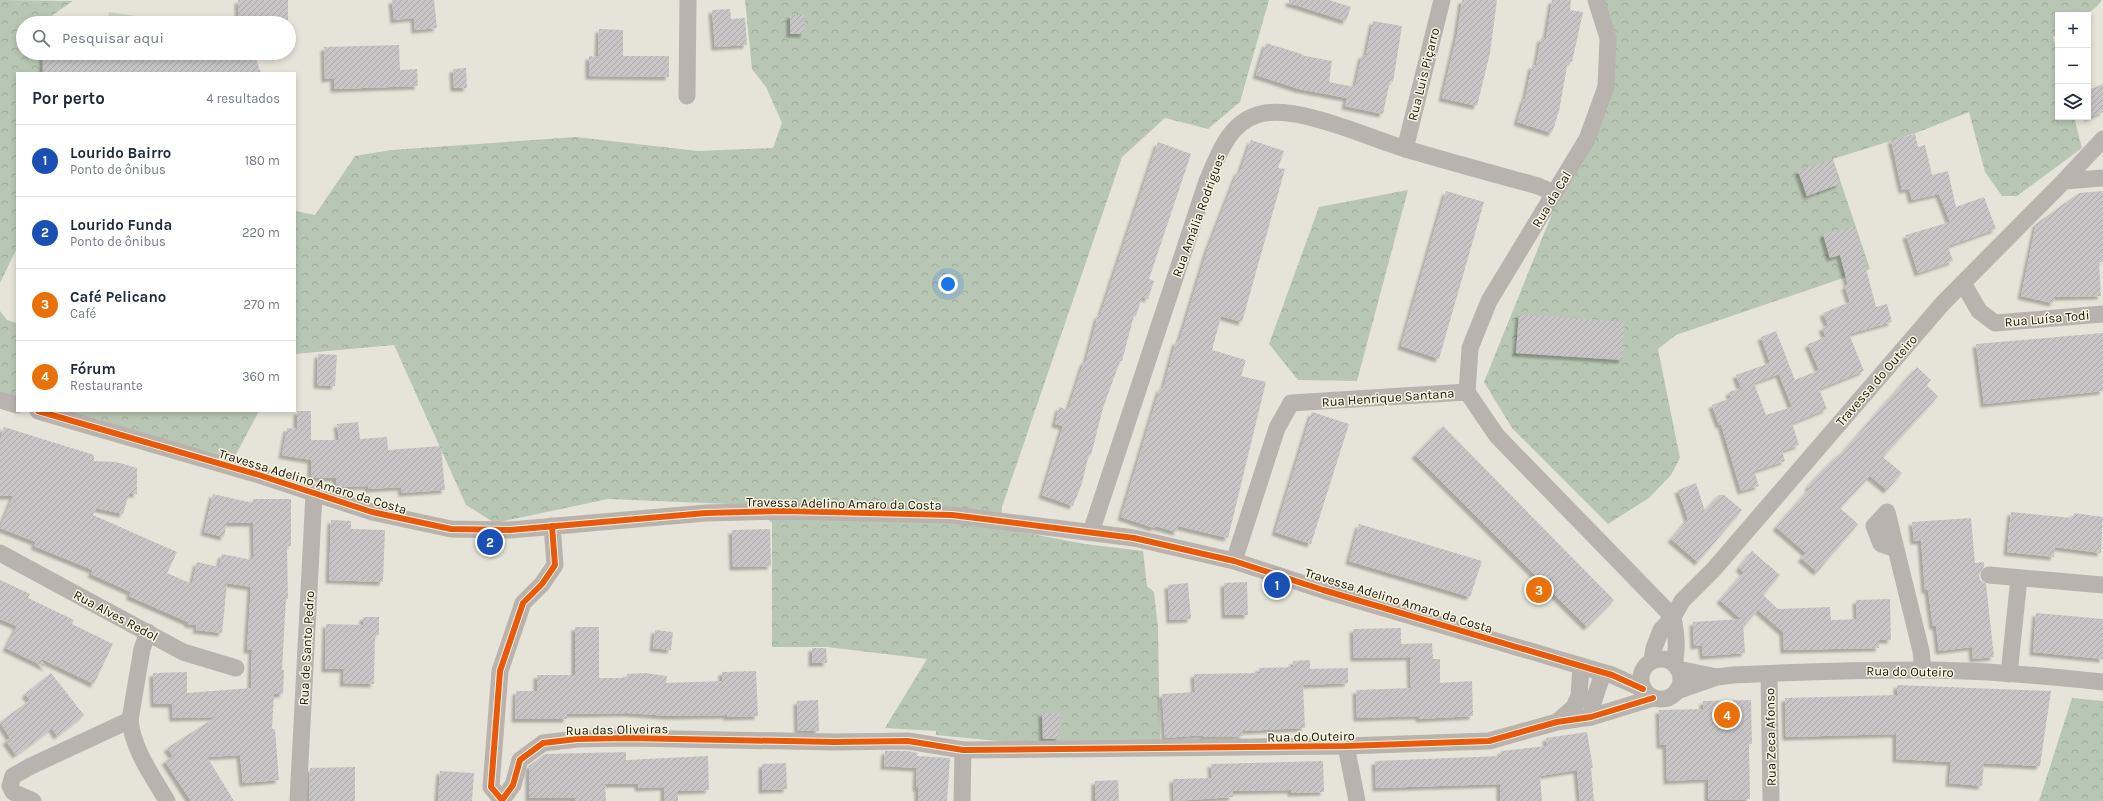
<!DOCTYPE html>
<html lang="pt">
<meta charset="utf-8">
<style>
body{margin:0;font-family:Karla,sans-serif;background:#f2f2f3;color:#1f2937}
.controls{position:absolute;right:12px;top:12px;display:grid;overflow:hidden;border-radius:0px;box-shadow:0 2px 6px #0003}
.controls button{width:36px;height:36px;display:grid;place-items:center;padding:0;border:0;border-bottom:1px solid #e0e1e3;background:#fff;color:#1f2937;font:20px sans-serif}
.you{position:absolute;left:948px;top:284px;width:14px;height:14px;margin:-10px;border:3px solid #fff;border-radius:50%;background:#1a73e8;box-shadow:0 0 0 6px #1a73e833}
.badge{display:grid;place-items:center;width:26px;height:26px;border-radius:50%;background:#ea580c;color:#fff;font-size:13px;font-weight:700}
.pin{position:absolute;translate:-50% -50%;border:2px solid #fff;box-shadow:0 1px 4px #0006}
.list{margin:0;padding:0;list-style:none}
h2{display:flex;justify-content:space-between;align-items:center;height:52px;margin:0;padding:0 16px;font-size:17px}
h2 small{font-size:13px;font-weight:400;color:#747a83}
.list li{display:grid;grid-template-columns:26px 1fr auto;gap:12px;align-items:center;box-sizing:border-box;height:72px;padding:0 16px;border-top:1px solid #e0e1e3}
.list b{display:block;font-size:15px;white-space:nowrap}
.list p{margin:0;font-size:13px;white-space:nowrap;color:#747a83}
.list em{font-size:13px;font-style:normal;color:#747a83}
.icon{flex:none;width:22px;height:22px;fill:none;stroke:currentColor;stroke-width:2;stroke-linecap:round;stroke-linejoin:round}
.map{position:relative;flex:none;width:2103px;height:801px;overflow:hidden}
.search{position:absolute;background:#fff;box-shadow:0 2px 6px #0003;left:16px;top:16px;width:280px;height:44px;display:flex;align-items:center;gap:10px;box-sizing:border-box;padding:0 14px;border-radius:22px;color:#747a83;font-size:15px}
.panel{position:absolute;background:#fff;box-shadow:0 2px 6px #0003;left:16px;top:72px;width:280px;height:340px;border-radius:0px}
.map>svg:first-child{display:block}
.green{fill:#c7d4c2}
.forest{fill:url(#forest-crowns)}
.building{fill:url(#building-hatch);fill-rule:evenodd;filter:url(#shadow)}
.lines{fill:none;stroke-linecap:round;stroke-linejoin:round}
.minor{stroke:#b8b3af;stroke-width:17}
.cycleway-casing{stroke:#f9f5e1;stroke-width:8}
.cycleway{stroke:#e8590c;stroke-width:6}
.labels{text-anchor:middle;stroke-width:3;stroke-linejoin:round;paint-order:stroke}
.street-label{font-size:13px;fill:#16150e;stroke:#f9f5e1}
</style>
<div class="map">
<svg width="2103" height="801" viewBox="0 0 2103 801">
<defs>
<pattern id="forest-crowns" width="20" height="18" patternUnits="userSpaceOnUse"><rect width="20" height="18" fill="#b8c7b3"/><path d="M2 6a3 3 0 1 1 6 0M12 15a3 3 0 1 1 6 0" fill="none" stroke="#9daa99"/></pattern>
<pattern id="building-hatch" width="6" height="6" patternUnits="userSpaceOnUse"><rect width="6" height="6" fill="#c8c5c7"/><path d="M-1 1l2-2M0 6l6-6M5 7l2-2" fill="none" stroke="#aba8aa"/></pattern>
<filter id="shadow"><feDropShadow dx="-3.5" dy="3.5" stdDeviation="1" flood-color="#0004"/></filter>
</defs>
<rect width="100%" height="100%" fill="#e6e4d9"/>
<!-- green -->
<path class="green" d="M109,12L169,21V23H107Z"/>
<!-- forest -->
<g class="forest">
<path d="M0,0L73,1L41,23H23V53H41L42,73H17V248L0,283Z"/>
<path d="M745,0H1269L1240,102L1208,129L1165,118L1122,157L1002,507L1000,528L1085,544L1143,551L1147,586L1154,592L1158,628L1160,744L997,741L936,735V731L885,728L927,659L827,647H772V523L752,505L608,499L495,523L466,505L394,345L295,354V211L315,215L355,156L391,150L576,137L698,151L773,148L782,123L766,87L752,69Z"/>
<path d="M1604,0H2102C2089,18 2079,15 2058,15V34L2053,37L2058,56V117H2074L2082,148L2017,196H2002L1985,172L1969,112L1916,133L1833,159L1870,269L1676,335L1658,349L1680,458L1671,475L1649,498L1608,524L1512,428L1484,382L1558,199L1569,177L1610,45Z"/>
<path d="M1408,190L1357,381L1298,380L1269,344L1319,207Z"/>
<path d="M0,311L7,320L17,323V401L0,397Z"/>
<path d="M54,411H259L234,458Z"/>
<path d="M2072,698L2103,701V801H2039Z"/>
</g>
<!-- building -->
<g class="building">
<path d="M238,0H288V23H239Z"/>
<path d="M392,0H434L437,28L415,30L414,18L394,20Z"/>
<path d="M1289,0H1329L1351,7L1346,21L1289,3Z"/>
<path d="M1462,0H1497L1490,53L1477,106L1442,98L1457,34Z"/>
<path d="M1552,0H1571L1570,10L1583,12L1572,62L1568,61L1559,111L1552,133L1517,122L1524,99H1525L1532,65L1536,66L1541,38H1546Z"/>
<path d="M730,9L731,19L745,18L747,45L715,47L712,10Z"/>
<rect x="790" y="15" width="14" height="19"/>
<path d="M1373,21L1402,26L1393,82L1390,81L1383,114L1345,106L1347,98L1299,89L1256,75L1266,43L1302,54L1301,55L1332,61L1329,82L1355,87L1362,55H1366Z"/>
<path d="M599,29L623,30V56H669V77L589,76V56L598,57Z"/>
<path d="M399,45L400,70L417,69L418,86L334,89V78L325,79L324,47Z"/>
<path d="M43,53H204L256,59L261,73H43Z"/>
<path d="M466,68L467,88H454L453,69Z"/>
<path d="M2103,84V112L2088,118V90Z"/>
<path d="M1915,134L1918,147L1925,145L1932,175L1948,171L1956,207L1984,197L1996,229L1948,246L1953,261L1918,273L1906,235L1950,222L1939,194L1912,200L1909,189L1902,190L1891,140Z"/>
<path d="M1251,140L1284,151L1278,168L1285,169L1242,322L1221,316L1212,350L1246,360L1241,376L1266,382L1228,538L1178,526L1177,532L1155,526L1154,528L1121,517L1160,388L1163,389L1176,341L1179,342L1208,248L1238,171L1240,172Z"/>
<path d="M1158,142L1191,154L1149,279L1154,281L1148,299L1142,297L1136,316L1134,315L1122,361H1120L1103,408L1091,455L1089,454L1082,483L1073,506L1042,495L1063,426L1055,424L1059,407L1068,410L1084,361H1086L1098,315L1100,316Z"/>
<path d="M1832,159L1840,184L1807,196L1798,171Z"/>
<path d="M1446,191L1484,202L1439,359L1401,346Z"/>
<path d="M2103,191V262H2099L2101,296L2055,297L2053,303L2021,296L2036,224L2079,193Z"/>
<path d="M1855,226L1876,307L1887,304L1892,322L1849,334L1864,371L1819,389L1827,409L1792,423L1799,445L1782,451L1785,461L1754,471L1759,486L1741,491L1721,424L1719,425L1712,405L1731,398L1729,392L1741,388L1736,375L1770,363L1761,337L1776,331L1795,380L1819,370L1808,344L1826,337L1822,328L1828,325L1823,313L1850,302L1845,286L1848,285L1840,255L1830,258L1823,234ZM1779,374L1792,407L1766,415L1754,383Z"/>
<path d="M1519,314L1625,322L1622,360L1516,353Z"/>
<path d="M2103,333V391L1984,404L1976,344Z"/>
<path d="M318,354L337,355L335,386L317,385Z"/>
<path d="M1917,367L1931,380L1926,385L1938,396L1883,457L1902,473L1887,490L1870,476L1840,508L1858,524L1817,572L1801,558L1806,553L1776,527L1810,488L1808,487L1817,476L1839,454L1840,455Z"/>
<path d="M297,411H311V440H339L337,424L358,422L360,439L387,437L388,450L441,446L445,490L402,493L401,487L368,489V486L337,487L336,478H311V460L282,455L287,428L297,429Z"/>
<path d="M1312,412L1349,424L1311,544L1275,532Z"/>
<path d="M1443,426L1614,600L1587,627L1415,455Z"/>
<path d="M4,427L94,455V461L116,462L137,468V494H129L123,514L96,508L93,515L177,552L167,573L192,584L197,562L219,567L222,554L252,560V556H254L253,523H227L224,537L204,532L213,494L253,503V499H291V546H287L288,599H286L282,670H284L283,694H274L272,729H275L279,780L243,783L240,755L207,757L234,801H191L165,761L173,756L167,748L216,717L173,718L172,704H154L153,673L187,672V693L251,688L252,650H247L251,587L227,583L222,633L196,630L197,625L188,624V622L129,596L131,592L91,574L93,570L34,546L36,542L0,528L13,496H0V442Z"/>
<path d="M1696,483L1705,511L1719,495H1724L1742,510L1698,562L1671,539L1688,519L1678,490Z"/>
<path d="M2011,512L2073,518L2074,513L2103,517L2101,553L2055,547L2054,557L2007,552Z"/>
<path d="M1971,518L1975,563L1984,562V566L1979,575L1980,580L1986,584L1994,657L1973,659L1972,647L1939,651L1936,626H1933L1928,590H1925L1921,541H1914L1912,522Z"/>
<path d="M331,520L351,521V529L385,530L383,582L329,580Z"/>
<path d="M1359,524L1482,561L1470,597L1349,561Z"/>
<path d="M770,529L771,566L733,567L732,530Z"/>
<path d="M1752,551L1780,575L1763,595L1778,609L1830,607L1831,620L1857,619L1856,600L1890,599L1891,640H1879V648L1784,650L1783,632L1758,610L1746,624L1743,620L1745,653L1703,656L1702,645L1694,646L1693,622L1741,619L1720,600L1744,572L1739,568Z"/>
<path d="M0,580L30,594L28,598L74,620L72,624L113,644L94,684L40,658L47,668L6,648L17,626L0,619Z"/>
<path d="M1247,582L1248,615H1225L1224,583Z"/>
<path d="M1188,583L1191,619L1170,620L1168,585Z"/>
<path d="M2036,613L2103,619V659L2033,652Z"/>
<path d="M363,617H379V635H375L374,684L343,683L344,669H325L326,624L363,625Z"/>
<path d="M575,627H599V678H627V674L645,673L667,676L666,683L722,681V672L756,671L758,716L727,717V715L669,716L628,713L567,714V719H515L516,691H537V675H575Z"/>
<path d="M1401,628V644L1432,643L1433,659H1440V683L1472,681L1473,716L1419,719V716L1357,718L1356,690L1411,688L1410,657L1354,658L1353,629Z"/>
<path d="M655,630L673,632L671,650L653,648Z"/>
<path d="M812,648H826L827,663H812Z"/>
<path d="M1310,660V669L1348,668V683L1303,685L1305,728L1243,731V736L1203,737V735L1165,738L1162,694L1195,692L1194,674L1259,673V668L1294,667L1293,661Z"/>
<path d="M51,673L84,715L57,736L52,728L16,755L6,741L10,738L0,722L30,700L25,694Z"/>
<path d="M1897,685L2051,691L2040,766L1984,763L1982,786L1949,783L1951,762L1896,759V734L1786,737L1785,698L1897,695Z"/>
<path d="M818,700L819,731H798L797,701Z"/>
<path d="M1751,700L1752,744H1749L1750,799L1708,800V779L1667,781L1666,745H1660L1659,710L1703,709V701Z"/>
<path d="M1042,713H1059V739H1043Z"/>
<path d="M1587,732L1593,768H1591L1594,801H1580L1577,770L1540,776L1542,801H1500V784L1376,788L1375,761L1501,756V751L1547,746L1546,738Z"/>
<path d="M885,751H907L918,753L917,756L950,758L947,801H918V788H916L917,768L884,766Z"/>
<path d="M626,752V760L708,756L709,790L678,791V801H664V787L638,788V784H605L606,801H575V798H529V766L545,754Z"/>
<path d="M1323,761L1324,792L1291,793V790L1232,791L1233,797L1174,801L1173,779L1212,778L1211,764Z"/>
<path d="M786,763L787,789L762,790V764Z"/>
<path d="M355,767V801H309L310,768Z"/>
<path d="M440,771L474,773L472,801H438Z"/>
<path d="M1118,780L1119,801H1095V781Z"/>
</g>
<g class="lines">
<!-- minor -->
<g class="minor">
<path d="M687,96L688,0"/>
<path d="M1405,149L1442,0"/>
<path d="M2064,181L2103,139"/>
<path d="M1963,283L1979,311L1995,323L2103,314"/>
<path d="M1467,392L1470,348L1489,301L1587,139L1606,87L1608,38L1596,0"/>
<path d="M0,400L17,405"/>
<path d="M38,411L256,474L372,512L451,529L510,530L706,513L785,511L952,515L1134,538L1234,561L1323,590L1581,666L1612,675L1643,689"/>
<path d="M552,526L555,565L542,584L523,603L500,671L491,787L502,800L513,785L520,760L543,743L577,739L627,738L834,742L908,741L963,750L1346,746L1489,741L1557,722L1591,717L1653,698"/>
<path d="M1091,532L1207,181C1218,156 1228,124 1257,115C1293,102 1369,138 1406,149C1450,162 1494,174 1538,186L1554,193"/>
<path d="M1896,549L1881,544L1874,526L1887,512L1921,651L1923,670"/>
<path d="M0,553L183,652L236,668"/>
<path d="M1234,561L1277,428L1291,403L1467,392L1497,436L1673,617"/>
<path d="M1989,575L2103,585"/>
<path d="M1673,617C1676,633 1678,648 1674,664"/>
<path d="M148,632L142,649L130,720C133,750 152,775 167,801"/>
<circle cx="1661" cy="679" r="20"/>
<path d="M1652,660L1654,648L1661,630L1673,617L1682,601L1714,569L1943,303L2064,181L2103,178"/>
<path d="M1678,669L1717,677"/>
<path d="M1769,674L1771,801"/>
<path d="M2009,674L2019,578"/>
<path d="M1677,691L1717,677L1733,675C1796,672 1858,670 1921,670C1982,670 2043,676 2103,682"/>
<path d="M1591,717L1592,706L1603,673"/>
<path d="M1557,722L1574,707L1579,696L1581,666"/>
<path d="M1346,746L1357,801"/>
<path d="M33,801L13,792L10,786L13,776L31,766L130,720"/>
<path d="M298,801L314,494"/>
<path d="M962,801L963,750"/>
</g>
<defs>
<g id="cycleway">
<path d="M38,411L256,474L372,512L451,529L510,530L706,513L785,511L952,515L1134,538L1234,561L1323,590L1581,666L1612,675L1643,689"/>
<path d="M552,526L555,565L542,584L523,603L500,671L491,787L502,800L513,785L520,760L543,743L577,739L627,738L834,742L908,741L963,750L1346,746L1489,741L1557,722L1591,717L1653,698"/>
</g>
</defs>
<!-- cycleway casing -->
<use href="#cycleway" class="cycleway-casing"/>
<!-- cycleway -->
<use href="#cycleway" class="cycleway"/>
</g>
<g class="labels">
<!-- street labels -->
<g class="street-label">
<text transform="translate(1423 74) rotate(-76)" y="5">Rua Luis Piçarro</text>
<text transform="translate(1551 199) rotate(-59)" y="5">Rua da Cal</text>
<text transform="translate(1198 215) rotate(-70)" y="5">Rua Amália Rodrigues</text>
<text transform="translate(2047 318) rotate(-5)" y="5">Rua Luísa Todi</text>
<text transform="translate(1876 380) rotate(-49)" y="5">Travessa do Outeiro</text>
<text transform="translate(1388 397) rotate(-4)" y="5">Rua Henrique Santana</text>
<text transform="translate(313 481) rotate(17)" y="5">Travessa Adelino Amaro da Costa</text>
<text transform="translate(844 503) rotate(1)" y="5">Travessa Adelino Amaro da Costa</text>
<text transform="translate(1399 600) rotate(17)" y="5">Travessa Adelino Amaro da Costa</text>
<text transform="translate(116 615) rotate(28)" y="5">Rua Alves Redol</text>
<text transform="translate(306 648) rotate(-87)" y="5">Rua de Santo Pedro</text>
<text transform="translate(1910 671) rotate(1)" y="5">Rua do Outeiro</text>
<text transform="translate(617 729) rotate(-1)" y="5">Rua das Oliveiras</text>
<text transform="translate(1311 736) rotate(-1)" y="5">Rua do Outeiro</text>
<text transform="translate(1770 737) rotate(-91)" y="5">Rua Zeca Afonso</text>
</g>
</g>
</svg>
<div class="controls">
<button>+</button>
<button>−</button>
<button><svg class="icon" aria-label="layers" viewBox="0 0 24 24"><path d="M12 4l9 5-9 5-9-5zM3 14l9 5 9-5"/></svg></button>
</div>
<div class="you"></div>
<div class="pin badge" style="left:1277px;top:585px;background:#1a4fb4">1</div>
<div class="pin badge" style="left:490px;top:542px;background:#1a4fb4">2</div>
<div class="pin badge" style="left:1539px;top:590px;background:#e8710a">3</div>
<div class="pin badge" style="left:1727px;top:715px;background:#e8710a">4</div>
<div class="search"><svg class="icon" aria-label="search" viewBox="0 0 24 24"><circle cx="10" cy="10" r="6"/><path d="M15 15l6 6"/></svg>Pesquisar aqui</div>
<section class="panel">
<h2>Por perto<small>4 resultados</small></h2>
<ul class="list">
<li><span class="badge" style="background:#1a4fb4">1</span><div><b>Lourido Bairro</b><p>Ponto de ônibus</p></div><em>180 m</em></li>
<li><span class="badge" style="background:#1a4fb4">2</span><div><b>Lourido Funda</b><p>Ponto de ônibus</p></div><em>220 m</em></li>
<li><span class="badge" style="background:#e8710a">3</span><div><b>Café Pelicano</b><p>Café</p></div><em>270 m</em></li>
<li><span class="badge" style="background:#e8710a">4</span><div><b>Fórum</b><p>Restaurante</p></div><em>360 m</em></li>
</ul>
</section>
</div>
